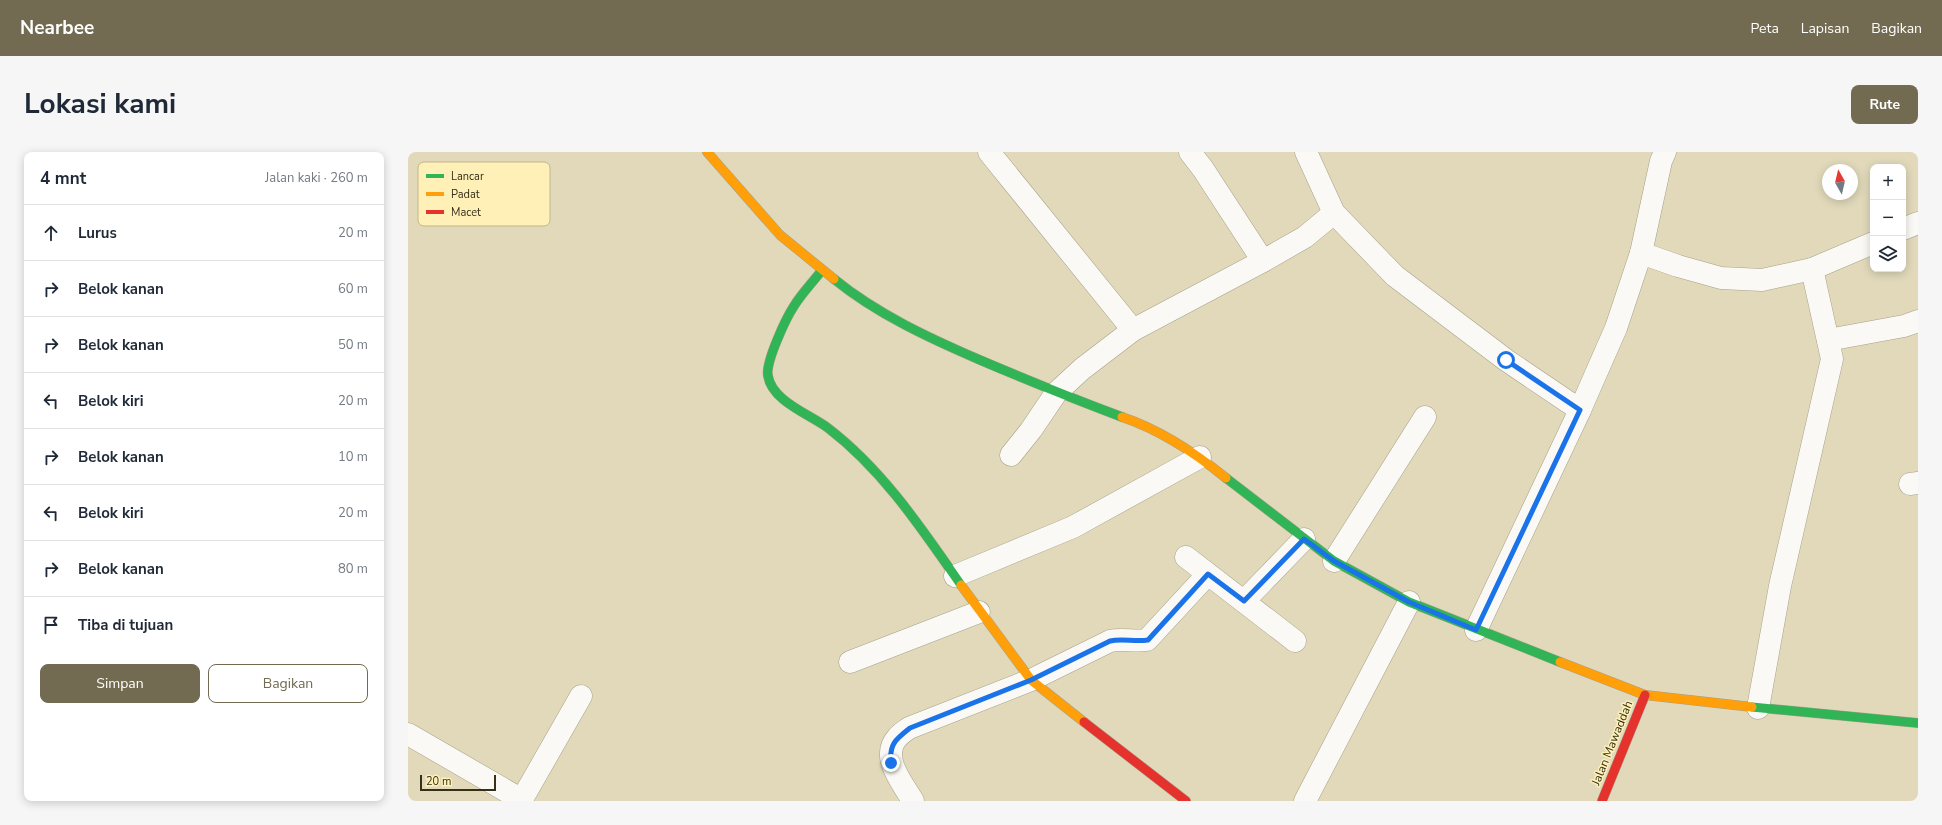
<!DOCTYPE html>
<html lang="id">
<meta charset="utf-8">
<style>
body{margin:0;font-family:"Nunito Sans",sans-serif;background:#f6f6f7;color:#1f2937}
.controls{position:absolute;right:12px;top:12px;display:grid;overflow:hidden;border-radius:8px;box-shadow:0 2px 10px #0003}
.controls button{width:36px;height:36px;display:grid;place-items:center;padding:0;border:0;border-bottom:1px solid #e0e1e3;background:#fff;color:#1f2937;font:20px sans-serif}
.compass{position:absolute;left:1414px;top:12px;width:36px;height:36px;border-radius:50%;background:#fff;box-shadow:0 2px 10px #0003;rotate:352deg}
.scale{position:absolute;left:12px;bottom:10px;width:76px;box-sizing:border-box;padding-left:4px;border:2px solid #363019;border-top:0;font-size:11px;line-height:14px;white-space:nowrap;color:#363019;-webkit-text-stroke:3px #fef0b7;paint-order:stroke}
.stop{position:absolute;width:12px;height:12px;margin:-9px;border:3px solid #1a73e8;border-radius:50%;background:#fff}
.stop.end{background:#1a73e8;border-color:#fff;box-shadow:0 1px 4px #0008}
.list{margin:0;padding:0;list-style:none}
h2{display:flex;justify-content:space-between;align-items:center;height:52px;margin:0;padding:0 16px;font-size:17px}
h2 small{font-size:13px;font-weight:400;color:#747a83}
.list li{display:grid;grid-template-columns:26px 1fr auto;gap:12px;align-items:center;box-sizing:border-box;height:56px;padding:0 16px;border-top:1px solid #e0e1e3}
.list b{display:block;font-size:15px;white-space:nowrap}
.list em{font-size:13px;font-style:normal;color:#747a83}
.actions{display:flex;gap:8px;padding:12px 16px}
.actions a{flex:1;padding:9px 0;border:1px solid #726b51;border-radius:8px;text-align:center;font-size:14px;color:#726b51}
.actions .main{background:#726b51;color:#fff}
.icon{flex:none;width:22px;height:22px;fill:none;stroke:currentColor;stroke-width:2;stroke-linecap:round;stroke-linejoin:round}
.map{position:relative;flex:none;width:1510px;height:649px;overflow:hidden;border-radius:8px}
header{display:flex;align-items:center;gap:24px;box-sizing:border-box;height:56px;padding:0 20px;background:#726b51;color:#fff}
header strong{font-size:19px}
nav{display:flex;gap:22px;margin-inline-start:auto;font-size:14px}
.intro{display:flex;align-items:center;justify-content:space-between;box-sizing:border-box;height:96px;padding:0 24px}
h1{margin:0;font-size:28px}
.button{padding:10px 18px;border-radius:8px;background:#726b51;color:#fff;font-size:14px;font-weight:700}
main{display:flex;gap:24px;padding:0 24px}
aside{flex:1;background:#fff;border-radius:8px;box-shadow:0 2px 10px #0003}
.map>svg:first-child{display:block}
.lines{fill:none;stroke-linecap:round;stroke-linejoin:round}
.street-casing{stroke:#a7a189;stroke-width:23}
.fast-casing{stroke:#a7a189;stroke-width:10}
.slow-casing{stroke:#a7a189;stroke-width:10}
.jam-casing{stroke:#a7a189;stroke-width:10}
.street{stroke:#faf9f5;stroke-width:22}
.fast{stroke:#30b455;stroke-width:9}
.slow{stroke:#ff9f0a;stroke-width:9}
.jam{stroke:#e5322d;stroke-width:9}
.route{stroke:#1a73e8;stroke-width:5}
.labels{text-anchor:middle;stroke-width:3;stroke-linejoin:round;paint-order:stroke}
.street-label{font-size:12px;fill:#363019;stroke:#fef0b7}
.key{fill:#fef0b7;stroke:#c2b688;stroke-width:1}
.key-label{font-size:11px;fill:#363019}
</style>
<header>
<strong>Nearbee</strong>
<nav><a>Peta</a><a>Lapisan</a><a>Bagikan</a></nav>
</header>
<div class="intro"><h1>Lokasi kami</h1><a class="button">Rute</a></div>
<main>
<aside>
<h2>4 mnt<small>Jalan kaki · 260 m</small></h2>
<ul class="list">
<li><svg class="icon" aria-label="ahead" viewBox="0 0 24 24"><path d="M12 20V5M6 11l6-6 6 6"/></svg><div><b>Lurus</b></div><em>20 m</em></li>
<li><svg class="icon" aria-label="right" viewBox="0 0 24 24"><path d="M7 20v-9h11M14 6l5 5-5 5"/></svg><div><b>Belok kanan</b></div><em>60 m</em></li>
<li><svg class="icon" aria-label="right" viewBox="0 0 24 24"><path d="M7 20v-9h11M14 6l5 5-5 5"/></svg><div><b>Belok kanan</b></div><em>50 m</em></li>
<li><svg class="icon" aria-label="left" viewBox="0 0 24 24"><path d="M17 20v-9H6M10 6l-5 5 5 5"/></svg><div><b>Belok kiri</b></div><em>20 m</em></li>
<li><svg class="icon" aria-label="right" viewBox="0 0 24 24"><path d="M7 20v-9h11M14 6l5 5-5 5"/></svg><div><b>Belok kanan</b></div><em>10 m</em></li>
<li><svg class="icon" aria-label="left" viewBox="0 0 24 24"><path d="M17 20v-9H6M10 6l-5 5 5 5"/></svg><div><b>Belok kiri</b></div><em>20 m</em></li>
<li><svg class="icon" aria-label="right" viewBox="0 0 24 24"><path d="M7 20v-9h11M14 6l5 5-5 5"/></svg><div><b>Belok kanan</b></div><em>80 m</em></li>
<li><svg class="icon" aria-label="arrive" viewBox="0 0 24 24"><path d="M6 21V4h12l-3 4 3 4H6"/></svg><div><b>Tiba di tujuan</b></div></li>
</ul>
<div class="actions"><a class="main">Simpan</a><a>Bagikan</a></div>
</aside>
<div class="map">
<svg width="1510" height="649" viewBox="0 0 1510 649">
<rect width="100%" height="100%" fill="#e1d9ba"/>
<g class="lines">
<defs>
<g id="street">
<path d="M581,0L725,178"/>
<path d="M782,0L795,17L855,109"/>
<path d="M898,0L926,61L987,124L1098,208L1172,258"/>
<path d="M1495,77L1510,71"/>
<path d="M1233,101L1270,114L1313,126L1354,128L1404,117L1465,91"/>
<path d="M1420,188L1496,174L1510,169"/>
<path d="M603,303L623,278L648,241L674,217L725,178L855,109L897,85L926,61"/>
<path d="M1502,332L1510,331"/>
<path d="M778,405L887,489"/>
<path d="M926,409L1017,265"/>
<path d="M547,424L665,375L792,305"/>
<path d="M836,449L896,387"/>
<path d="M1068,478L1172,258L1208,176L1233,101L1253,9L1257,0"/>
<path d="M442,510L571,460"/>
<path d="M1350,556L1372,434L1424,207L1404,117"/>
<path d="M0,582L114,648"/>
<path d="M113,649L173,544"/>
<path d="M505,649C495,632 472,605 489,586C492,582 497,579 501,576L623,528L702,489C714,486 726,490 739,488L800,422"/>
<path d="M897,649L1001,450"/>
</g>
<g id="fast">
<path d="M414,118C405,130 394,141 386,154C378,166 357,211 360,224C364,249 401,262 420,276C475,318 514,377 553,433"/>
<path d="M426,127C469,162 521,186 572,208C619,228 666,247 714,265"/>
<path d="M818,326L926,409L1001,450L1152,510"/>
<path d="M1344,555L1510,571"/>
</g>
<g id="slow">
<path d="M299,0L372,83L426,127"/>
<path d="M714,265C753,278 786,300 818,326"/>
<path d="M553,433L623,528L676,570"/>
<path d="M1152,510L1237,543L1344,555"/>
</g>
<g id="jam">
<path d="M676,570L778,649"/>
<path d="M1194,649L1237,543"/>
</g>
</defs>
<!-- street casing -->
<use href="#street" class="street-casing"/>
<!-- fast casing -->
<use href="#fast" class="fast-casing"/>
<!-- slow casing -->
<use href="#slow" class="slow-casing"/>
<!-- jam casing -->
<use href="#jam" class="jam-casing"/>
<!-- street -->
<use href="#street" class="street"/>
<!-- fast -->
<use href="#fast" class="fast"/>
<!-- slow -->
<use href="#slow" class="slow"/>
<!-- jam -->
<use href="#jam" class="jam"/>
</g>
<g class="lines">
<!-- route -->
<path class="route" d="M483,611C481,592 488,587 502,576L623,528L702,489C714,486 726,490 740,488L800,422L836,449L896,387L926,409L1001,450L1068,478L1172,258L1098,208"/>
</g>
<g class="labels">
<!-- street labels -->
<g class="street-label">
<text transform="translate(1204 591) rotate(-68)" y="4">Jalan Mawaddah</text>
</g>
</g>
<!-- legend -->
<rect x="10" y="10" width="132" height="64" rx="6" class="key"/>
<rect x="18" y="22" width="18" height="4" fill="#30b455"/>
<rect x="18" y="40" width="18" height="4" fill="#ff9f0a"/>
<rect x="18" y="58" width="18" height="4" fill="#e5322d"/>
<g class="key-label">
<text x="43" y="28">Lancar</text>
<text x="43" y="46">Padat</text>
<text x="43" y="64">Macet</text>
</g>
</svg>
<div class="controls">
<button>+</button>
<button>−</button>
<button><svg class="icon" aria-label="layers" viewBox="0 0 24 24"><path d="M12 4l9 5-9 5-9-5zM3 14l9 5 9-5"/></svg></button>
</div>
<svg class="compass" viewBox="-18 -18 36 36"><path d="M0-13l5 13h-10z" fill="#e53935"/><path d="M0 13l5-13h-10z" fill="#747a83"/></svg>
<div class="scale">20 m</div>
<div class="stop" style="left:1098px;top:208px"></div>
<div class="stop end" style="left:483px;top:611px"></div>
</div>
</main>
